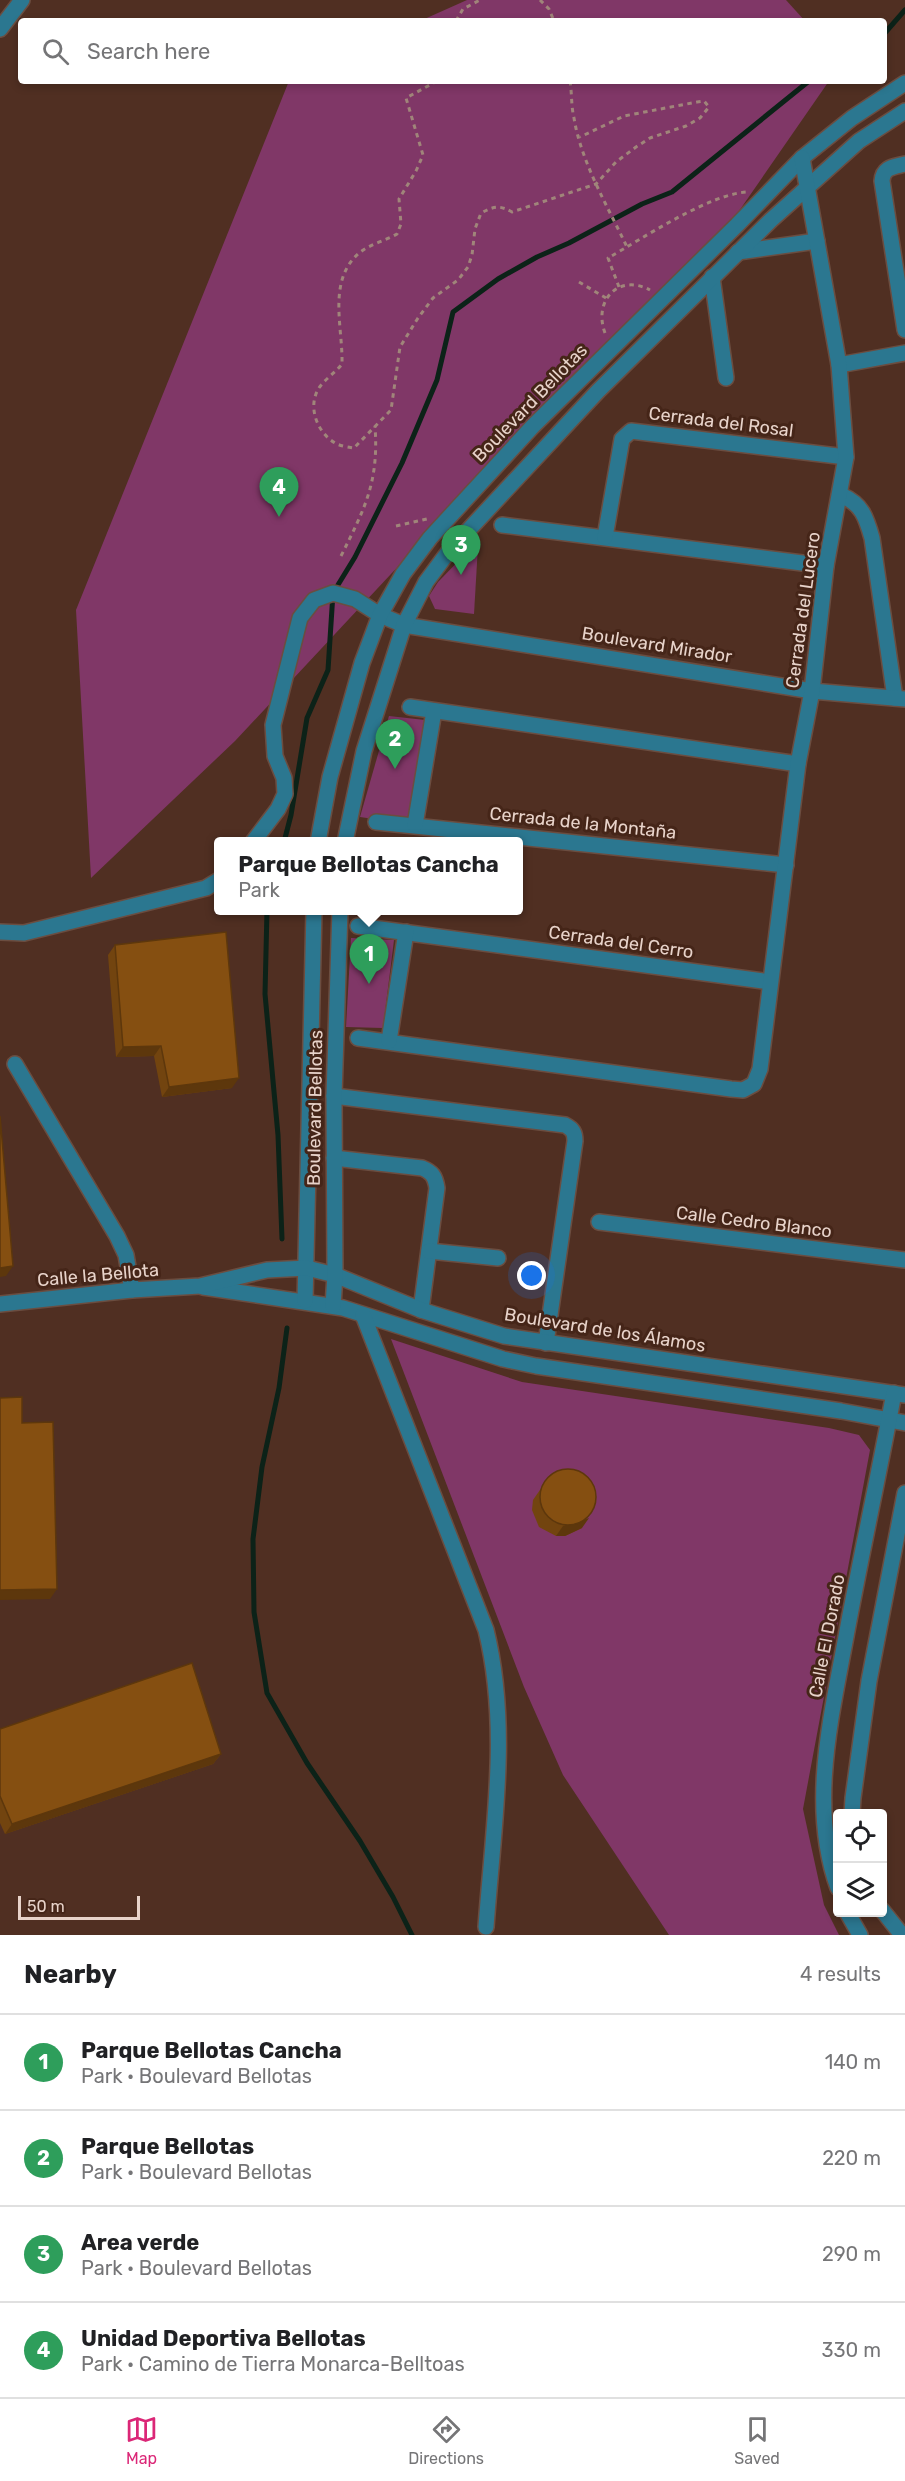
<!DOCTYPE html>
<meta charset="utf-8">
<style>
body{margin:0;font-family:Rubik,sans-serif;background:#f6f6f6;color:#202124}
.controls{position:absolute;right:18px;bottom:18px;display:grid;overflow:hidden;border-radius:6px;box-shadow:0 3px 9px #0003}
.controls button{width:54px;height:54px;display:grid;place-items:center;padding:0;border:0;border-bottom:2px solid #e0e0e0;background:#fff;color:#202124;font:30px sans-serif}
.scale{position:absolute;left:18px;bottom:15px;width:122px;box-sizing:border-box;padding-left:6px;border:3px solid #e8d3ca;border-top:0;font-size:16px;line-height:21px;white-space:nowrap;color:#e8d3ca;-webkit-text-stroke:4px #452518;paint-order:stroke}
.you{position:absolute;left:532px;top:1276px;width:21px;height:21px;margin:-15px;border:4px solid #fff;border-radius:50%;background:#1a73e8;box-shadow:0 0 0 9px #1a73e833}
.badge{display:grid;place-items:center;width:39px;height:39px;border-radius:50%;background:#db2777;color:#fff;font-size:20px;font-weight:700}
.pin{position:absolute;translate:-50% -50px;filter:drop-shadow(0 2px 3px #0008)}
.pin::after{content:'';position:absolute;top:32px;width:21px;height:18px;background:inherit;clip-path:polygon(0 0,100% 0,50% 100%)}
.popup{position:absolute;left:214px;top:837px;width:309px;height:78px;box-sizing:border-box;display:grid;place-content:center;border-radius:6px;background:#fff;filter:drop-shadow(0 2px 4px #0005);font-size:20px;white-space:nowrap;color:#757577}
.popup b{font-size:22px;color:#202124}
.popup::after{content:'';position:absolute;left:50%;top:100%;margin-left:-12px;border:12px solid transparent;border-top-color:#fff}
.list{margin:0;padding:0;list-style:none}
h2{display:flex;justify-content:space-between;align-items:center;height:78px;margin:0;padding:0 24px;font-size:26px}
h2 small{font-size:20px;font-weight:400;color:#757577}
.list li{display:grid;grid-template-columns:39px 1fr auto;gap:18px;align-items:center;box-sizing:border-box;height:96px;padding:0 24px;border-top:2px solid #e0e0e0}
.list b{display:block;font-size:22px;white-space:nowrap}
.list p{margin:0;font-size:20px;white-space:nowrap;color:#757577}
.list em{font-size:20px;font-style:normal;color:#757577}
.icon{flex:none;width:33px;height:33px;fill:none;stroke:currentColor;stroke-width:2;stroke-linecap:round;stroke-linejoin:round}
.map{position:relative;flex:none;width:905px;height:1935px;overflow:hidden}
.search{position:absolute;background:#fff;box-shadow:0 3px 9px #0003;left:18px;right:18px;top:18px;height:66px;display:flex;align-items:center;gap:15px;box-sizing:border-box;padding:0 21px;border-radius:6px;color:#757577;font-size:22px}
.sheet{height:462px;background:#fff}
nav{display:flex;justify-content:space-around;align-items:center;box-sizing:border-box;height:84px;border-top:2px solid #e0e0e0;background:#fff;font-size:16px;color:#757577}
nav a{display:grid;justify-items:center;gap:3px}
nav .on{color:#db2777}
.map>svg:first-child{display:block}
.green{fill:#803767}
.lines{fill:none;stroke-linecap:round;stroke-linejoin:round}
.stream{stroke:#0c2218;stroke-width:5}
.minor-casing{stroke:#6b4d40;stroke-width:18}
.path{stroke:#a0857a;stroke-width:3;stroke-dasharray:4.5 4.5;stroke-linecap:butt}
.minor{stroke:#2b7790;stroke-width:15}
.wall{fill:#72440f}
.shaded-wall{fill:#5d370c}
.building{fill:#854f11;stroke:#5d370c;stroke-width:1.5}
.labels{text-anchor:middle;stroke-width:6;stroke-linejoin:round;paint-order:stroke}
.street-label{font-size:18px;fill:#e8d3ca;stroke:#452518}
</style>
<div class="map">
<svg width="905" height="1935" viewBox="0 0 905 1935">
<rect width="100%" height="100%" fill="#502f22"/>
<!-- green -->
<g class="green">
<path d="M467,0H786L805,21H420Z"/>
<path d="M289,81H829L730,224L531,424L235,741L91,878L76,610Z"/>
<path d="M476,543L478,546L474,614L435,609L429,596L438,582Z"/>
<path d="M389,716L425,720L408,824L360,817Z"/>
<path d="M351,938L394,940L383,1028L346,1027Z"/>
<path d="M391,1339L522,1382L829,1428L859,1435L870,1450L803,1809L824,1905L839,1935H669L563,1775L524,1687Z"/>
</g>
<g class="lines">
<!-- stream -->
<g class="stream">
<path d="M884,34L905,10"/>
<path d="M284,842L291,815L307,718L328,670L333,593L355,557L402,463L437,380L453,312L498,279L537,257L569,243L642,204L672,192L809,81"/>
<path d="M267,910L265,994L278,1135L282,1239"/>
<path d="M287,1328L279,1388L262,1467L253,1539L254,1612L267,1693L307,1763L360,1841L393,1897L412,1935"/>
</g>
<defs>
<g id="minor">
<path d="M0,29L22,0"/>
<path d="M905,164C893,167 883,167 882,181L905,330"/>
<path d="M738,252L817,241"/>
<path d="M712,277L726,378"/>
<path d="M839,365L905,353"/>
<path d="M841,495C862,504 866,517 872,538L895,698"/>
<path d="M502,525L826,566"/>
<path d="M605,537L622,439L631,431L846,457"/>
<path d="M410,707L798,764"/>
<path d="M376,822L786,865"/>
<path d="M415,825L434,711"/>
<path d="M253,842L278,809L285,794L284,778L275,756L273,725L300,618L314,600L333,593L355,599L380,615L404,625L812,691L905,699"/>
<path d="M318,842L330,777L362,663L380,615L403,574L430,538L533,426L737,225L802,158L852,118L905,83"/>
<path d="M345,842L364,751L404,625L426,582L449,551L598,391L771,220L859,141L905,111"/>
<path d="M358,926L770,982"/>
<path d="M0,932L24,933L206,888L219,880"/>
<path d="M358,1038L731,1089L743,1090L754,1084L760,1069L798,764L812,691L826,566L846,457L839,365L802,158"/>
<path d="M389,1041L406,932"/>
<path d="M15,1064L117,1236L126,1255L132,1290"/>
<path d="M334,1096L565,1125C573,1129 575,1133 575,1141L546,1343"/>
<path d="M334,1158L422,1168C432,1172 435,1176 437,1188L421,1310"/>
<path d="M599,1222L905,1260"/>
<path d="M429,1251L498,1258"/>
<path d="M203,1287L343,1308L503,1359L536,1366L841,1411L905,1423"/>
<path d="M305,1301L314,910"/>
<path d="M0,1304L132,1290L200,1286L267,1270L307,1268L335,1275L421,1310L504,1336L905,1395"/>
<path d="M333,1306L335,1275L334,1096L340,910"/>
<path d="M363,1315L486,1630C510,1727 493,1829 486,1927"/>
<path d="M852,1814L853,1798L869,1681L905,1493"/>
<path d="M838,1888C808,1805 832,1714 847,1631C862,1551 879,1473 894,1393"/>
<path d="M882,1910L902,1935"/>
<path d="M847,1912L860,1935"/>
</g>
</defs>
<!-- minor casing -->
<use href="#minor" class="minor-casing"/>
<!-- path -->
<g class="path">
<path d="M540,0L549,9L554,21"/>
<path d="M456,21L463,9L480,0"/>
<path d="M437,81L406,98L423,155L416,171L399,199L401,224L397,234C385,241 370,244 359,253C327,281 343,327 342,364C336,372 328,377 322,384C306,402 315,431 335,443C340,446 348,447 354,448L391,410L400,347L418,318L433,298L458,280L468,267L472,255L475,229L481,213C494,206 500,205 512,212L596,184L616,162L636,147L650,138L686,126L700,118L709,107L704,101L697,102L624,116L580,137"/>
<path d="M570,81C572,93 571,106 574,118C581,162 608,207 627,247"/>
<path d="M579,282L606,298"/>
<path d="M619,287L608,258C643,238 711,193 748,192"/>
<path d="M605,333C593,301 618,273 650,290"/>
<path d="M396,526L427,519"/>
<path d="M341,556C365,508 379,482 375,426"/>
</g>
<!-- minor -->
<use href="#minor" class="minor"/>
</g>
<!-- wall -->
<g class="wall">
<path d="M115,945L232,1088L162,1097L154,1056L116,1057L108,955Z"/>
<path d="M551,1474L582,1528L565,1536H556L539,1527L532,1510L533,1500Z"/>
<path d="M0,1729L221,1754L213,1764L5,1834L0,1823Z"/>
</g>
<!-- shaded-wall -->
<g class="shaded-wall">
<path d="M161,1046L154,1056L116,1057L123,1047Z"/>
<path d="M239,1078L232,1088L162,1097L169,1087Z"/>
<path d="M13,1266L6,1276L0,1277V1268Z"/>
<path d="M589,1518L582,1528L565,1536H556L563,1526Z"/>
<path d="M57,1589L50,1599L0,1600V1590Z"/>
<path d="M221,1754L213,1764L5,1834L12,1824Z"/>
</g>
<!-- building -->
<g class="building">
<path d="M226,932L239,1078L169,1087L161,1046L123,1047L115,945Z"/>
<path d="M0,1116L13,1266L0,1268Z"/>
<path d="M22,1397V1423L53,1422L57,1589L0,1590V1398Z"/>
<circle cx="568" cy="1497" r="28"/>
<path d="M192,1663L221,1754L12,1824L0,1796V1729Z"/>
</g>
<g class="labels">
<!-- street labels -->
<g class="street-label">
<text transform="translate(530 403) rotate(-46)" y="6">Boulevard Bellotas</text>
<text transform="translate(721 422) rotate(7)" y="6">Cerrada del Rosal</text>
<text transform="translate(803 610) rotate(-82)" y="6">Cerrada del Lucero</text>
<text transform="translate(657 645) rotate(9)" y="6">Boulevard Mirador</text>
<text transform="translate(583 823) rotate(6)" y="6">Cerrada de la Montaña</text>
<text transform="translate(621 942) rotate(8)" y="6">Cerrada del Cerro</text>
<text transform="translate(315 1108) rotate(-89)" y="6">Boulevard Bellotas</text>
<text transform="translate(754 1222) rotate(7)" y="6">Calle Cedro Blanco</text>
<text transform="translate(98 1275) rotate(-5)" y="6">Calle la Bellota</text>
<text transform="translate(605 1330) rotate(9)" y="6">Boulevard de los Álamos</text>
<text transform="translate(827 1636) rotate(-79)" y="6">Calle El Dorado</text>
</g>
</g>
</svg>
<div class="controls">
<button><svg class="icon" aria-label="locate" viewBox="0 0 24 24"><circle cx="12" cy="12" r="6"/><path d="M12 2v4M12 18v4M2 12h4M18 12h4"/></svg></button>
<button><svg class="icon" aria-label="layers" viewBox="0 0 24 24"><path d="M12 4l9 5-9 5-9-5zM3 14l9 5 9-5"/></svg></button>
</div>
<div class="scale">50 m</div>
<div class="you"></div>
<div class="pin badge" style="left:369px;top:984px;background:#2e9e5b">1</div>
<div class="popup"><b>Parque Bellotas Cancha</b>Park</div>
<div class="pin badge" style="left:395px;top:769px;background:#2e9e5b">2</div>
<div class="pin badge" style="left:461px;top:575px;background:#2e9e5b">3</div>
<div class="pin badge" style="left:279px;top:517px;background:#2e9e5b">4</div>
<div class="search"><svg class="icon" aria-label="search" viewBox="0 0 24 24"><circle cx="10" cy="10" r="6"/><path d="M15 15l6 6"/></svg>Search here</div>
</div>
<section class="sheet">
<h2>Nearby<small>4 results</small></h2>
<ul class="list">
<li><span class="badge" style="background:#2e9e5b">1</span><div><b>Parque Bellotas Cancha</b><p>Park · Boulevard Bellotas</p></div><em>140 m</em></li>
<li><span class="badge" style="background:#2e9e5b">2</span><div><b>Parque Bellotas</b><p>Park · Boulevard Bellotas</p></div><em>220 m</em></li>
<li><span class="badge" style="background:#2e9e5b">3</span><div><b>Area verde</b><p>Park · Boulevard Bellotas</p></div><em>290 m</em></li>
<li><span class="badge" style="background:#2e9e5b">4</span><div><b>Unidad Deportiva Bellotas</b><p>Park · Camino de Tierra Monarca-Belltoas</p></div><em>330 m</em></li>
</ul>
</section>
<nav>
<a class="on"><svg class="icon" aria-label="map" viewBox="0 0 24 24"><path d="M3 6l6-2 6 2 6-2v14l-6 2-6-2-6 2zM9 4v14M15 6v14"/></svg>Map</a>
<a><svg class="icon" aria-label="directions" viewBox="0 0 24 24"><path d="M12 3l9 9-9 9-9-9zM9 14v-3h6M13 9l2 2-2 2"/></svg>Directions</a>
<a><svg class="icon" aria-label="saved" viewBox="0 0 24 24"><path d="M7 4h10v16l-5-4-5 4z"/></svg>Saved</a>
</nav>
